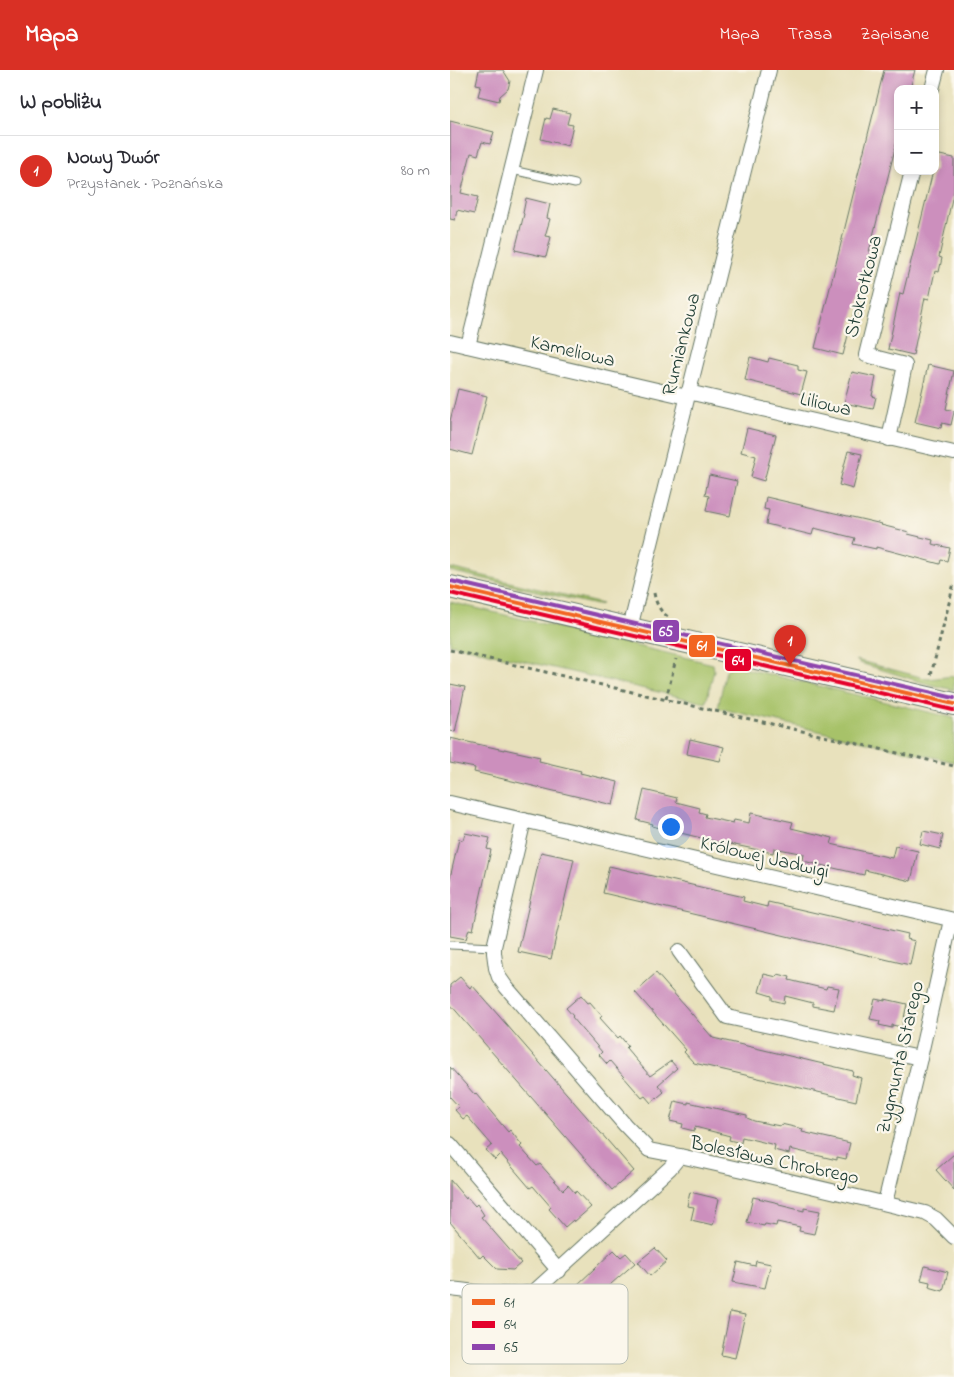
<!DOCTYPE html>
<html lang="pl">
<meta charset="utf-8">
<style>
body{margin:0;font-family:"Indie Flower",sans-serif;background:#f7f7f7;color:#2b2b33}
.controls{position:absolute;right:15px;top:15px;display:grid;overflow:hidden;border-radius:10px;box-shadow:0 2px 8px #0003}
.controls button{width:45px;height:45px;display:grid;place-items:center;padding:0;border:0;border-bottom:1px solid #e1e1e2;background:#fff;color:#2b2b33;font:25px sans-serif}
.you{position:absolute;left:220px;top:756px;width:18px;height:18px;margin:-12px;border:4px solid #fff;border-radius:50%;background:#1a73e8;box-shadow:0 0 0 8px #1a73e833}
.badge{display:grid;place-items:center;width:32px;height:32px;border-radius:50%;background:#d93025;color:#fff;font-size:16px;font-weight:700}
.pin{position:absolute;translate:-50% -41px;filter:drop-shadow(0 1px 2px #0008)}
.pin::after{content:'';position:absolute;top:26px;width:18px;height:15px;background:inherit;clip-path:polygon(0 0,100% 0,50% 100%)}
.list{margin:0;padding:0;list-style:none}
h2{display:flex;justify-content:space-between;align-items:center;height:65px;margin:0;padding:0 20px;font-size:21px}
h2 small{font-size:16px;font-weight:400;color:#7c7c81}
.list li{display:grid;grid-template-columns:32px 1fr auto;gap:15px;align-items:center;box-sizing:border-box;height:70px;padding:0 20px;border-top:1px solid #e1e1e2}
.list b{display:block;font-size:19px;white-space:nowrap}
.list p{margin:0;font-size:16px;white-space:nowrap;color:#7c7c81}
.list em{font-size:16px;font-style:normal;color:#7c7c81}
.map{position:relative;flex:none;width:504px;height:1307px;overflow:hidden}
header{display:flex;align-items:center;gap:30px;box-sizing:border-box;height:70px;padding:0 25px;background:#d93025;color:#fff}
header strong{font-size:24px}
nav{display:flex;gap:28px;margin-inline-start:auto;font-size:18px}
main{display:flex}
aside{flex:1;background:#fff}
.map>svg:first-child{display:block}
.green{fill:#a7c269;stroke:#63804e}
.building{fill:#cc8fbd}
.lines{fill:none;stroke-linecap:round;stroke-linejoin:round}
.service-casing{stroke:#657664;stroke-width:9}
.minor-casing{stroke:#657664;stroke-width:16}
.primary-casing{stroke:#657664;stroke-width:24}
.path{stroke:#657664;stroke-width:3;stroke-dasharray:4 4;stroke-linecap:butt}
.service{stroke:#fff;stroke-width:7}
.minor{stroke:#fff;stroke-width:14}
.primary{stroke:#fff;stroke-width:22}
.bus-1-casing{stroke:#fbf7ec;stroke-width:8}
.bus-2-casing{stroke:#fbf7ec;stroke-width:8}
.bus-3-casing{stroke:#fbf7ec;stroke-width:8}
.bus-1{stroke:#f26522;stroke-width:4}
.bus-2{stroke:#e4002b;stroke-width:4}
.bus-3{stroke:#8e44ad;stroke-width:4}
.labels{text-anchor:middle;stroke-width:4.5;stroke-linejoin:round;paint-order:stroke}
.street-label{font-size:20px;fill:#1f3d34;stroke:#fbf7ec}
.key{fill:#fbf7ec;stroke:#b9bfb5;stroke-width:1}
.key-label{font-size:14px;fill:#1f3d34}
.line-badge{stroke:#fbf7ec;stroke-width:2}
.badge-label{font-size:14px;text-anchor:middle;font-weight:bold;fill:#fff}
</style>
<header>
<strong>Mapa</strong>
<nav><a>Mapa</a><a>Trasa</a><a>Zapisane</a></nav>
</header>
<main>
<aside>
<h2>W pobliżu<small></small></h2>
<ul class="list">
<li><span class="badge">1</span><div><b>Nowy Dwór</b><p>Przystanek · Poznańska</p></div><em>80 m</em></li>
</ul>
</aside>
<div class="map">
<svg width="504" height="1307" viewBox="0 0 504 1307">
<rect width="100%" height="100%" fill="#fbf7ec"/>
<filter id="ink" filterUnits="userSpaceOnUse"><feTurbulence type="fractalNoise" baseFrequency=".02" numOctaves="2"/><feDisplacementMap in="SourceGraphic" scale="10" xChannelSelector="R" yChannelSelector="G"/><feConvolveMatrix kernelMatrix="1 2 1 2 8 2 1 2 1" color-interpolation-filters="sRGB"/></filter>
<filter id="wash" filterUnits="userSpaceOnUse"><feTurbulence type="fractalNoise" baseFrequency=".0096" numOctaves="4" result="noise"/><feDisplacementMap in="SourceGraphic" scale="20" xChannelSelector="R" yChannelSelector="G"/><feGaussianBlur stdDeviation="1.12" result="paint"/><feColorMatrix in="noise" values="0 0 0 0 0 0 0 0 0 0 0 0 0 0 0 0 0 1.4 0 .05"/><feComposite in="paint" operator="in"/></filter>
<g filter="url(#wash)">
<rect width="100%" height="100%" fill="#e8e1bc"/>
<!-- green -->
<g class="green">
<path d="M0,498L152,534L146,535L0,501Z"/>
<path d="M0,532L263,594L264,600L256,633L0,574Z"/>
<path d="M406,590L478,609L504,606V620L478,614L410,593Z"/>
<path d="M284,596L504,648V692L268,638L276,600Z"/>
</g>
<g id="blocks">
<!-- building -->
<g class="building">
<path d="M29,0H53L60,11L58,19L50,26L49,31L28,26L31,15L26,14Z"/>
<path d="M434,0H465L460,19H448V67L393,285L365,278Z"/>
<path d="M103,39L120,43L117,54L123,55L118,76L91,69L96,48L100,49Z"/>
<path d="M0,51L44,62L40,74L32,72L28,85L21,83L11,123L28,127L24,144L7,140L5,150L0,149Z"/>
<path d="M485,84L504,88V120L489,187L492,188L489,202L485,201L479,229L475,228L463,285L438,279L450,223L453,224L483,101H485Z"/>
<path d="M76,128L100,134L97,148L100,149L95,166L101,167L96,187L65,180L74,144L73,143Z"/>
<path d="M300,287L318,292L319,288L348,295V300L357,302L351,324L295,310Z"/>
<path d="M478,295L504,301L496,339L504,341V342L501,355L492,353L491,358L465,352Z"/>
<path d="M402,302L426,307L422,326L426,327L423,339L394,333Z"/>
<path d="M8,319L37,326L22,385L0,379V351Z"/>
<path d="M297,358L326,365L314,411L301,407L306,386L291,382Z"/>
<path d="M398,381L412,384L403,419L389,415Z"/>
<path d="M259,405L287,411L280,446L256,441L259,426L255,425Z"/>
<path d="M316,427L432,454L431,455L459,462L458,464L483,470L482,474L500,478L497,491L491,490L490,494L426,477V479L403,474L405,468L364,458L362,465L316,454L319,440L314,439Z"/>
<path d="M0,614L15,617L5,662L0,661Z"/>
<path d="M0,668L54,680V679L90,687L89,691L131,701L130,703L168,712L163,735L24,702L25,698L0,693Z"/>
<path d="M240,669L274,677L270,691L237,684Z"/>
<path d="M194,720L227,728L226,732L250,738L249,742L256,744L255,747L283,753L284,750L299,753L301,743L343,752L341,758L383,768L381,774L442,788L445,776L468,781L461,811L415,800L414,805L353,791L354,784L324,778L323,783L280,774V775L202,756L203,754L187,750Z"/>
<path d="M473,761L493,765L490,779L470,774Z"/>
<path d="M15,763L40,768L37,779L41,780L23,860L19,859L16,869L0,866V808L9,769L13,770Z"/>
<path d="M91,782L124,789L101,889L68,882Z"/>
<path d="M159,796L294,827L293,831L317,837L318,832L458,864L457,869L465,871L460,895L153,823Z"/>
<path d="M206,903L263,968L403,1001L402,1005L411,1008L406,1031L244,993L234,982L236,980L185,922Z"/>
<path d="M314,904L327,907L328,904L340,907L339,910L347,912L376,919L377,916L389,918L384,940L363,936V933L335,926L334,933L322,930V926L309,922Z"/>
<path d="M10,907L20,918L22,915L184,1101L162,1120L0,934V915Z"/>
<path d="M131,925L138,933L140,932L152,946L150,948L168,968L170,966L178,976L176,978L200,1006L221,991L227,998L208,1015L214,1022L201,1033L195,1026L192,1028L160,991L157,994L149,985L152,982L122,947L123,946L116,938Z"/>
<path d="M425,929L435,931V929L457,934L452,957L442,955V958L429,955L430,951L420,949Z"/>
<path d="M0,997L25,1025L26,1024L58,1062L60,1060L72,1075L70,1077L87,1096L90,1094L113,1120L118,1115L125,1123L126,1121L141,1137L124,1152L123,1150L115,1157L99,1139L101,1137L83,1116L80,1118L51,1084L45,1090L36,1080L42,1075L17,1046L13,1049L5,1040L9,1037L0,1027Z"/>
<path d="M225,1031L238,1034V1032L282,1042L297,1045V1048L304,1051L330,1056L331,1054L353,1059L352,1062L400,1073L396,1089L387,1087V1090L340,1079L339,1084L324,1080L325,1075L292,1067L291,1073L279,1070L280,1066L245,1057L244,1061L232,1058L233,1054L220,1051Z"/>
<path d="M504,1084V1120L486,1100Z"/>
<path d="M0,1110L16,1129L17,1127L25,1136L27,1134L34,1145L31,1147L71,1193L63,1200L47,1199L33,1185L30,1188L0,1152Z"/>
<path d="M240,1122L269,1129L263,1155L241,1150L244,1137L237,1136Z"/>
<path d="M303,1127L329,1133V1135L354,1141V1138L370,1141L364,1164L349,1161L350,1157L327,1152L326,1156L315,1154L314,1156L297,1152Z"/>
<path d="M205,1178L217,1191L200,1206L188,1192Z"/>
<path d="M164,1180L171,1187L176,1183L185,1193L145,1228L146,1229L123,1251L109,1235L127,1219L125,1217Z"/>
<path d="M306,1191L321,1194L315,1218L283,1212L288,1192L305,1196Z"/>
<path d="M475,1196L498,1202L493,1221L479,1217L480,1212L471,1210Z"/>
<path d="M280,1242L295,1245L285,1288L271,1285Z"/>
</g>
</g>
</g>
<g filter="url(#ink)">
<use href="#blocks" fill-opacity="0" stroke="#657664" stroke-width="1"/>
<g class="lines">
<defs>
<g id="service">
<path d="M62,100L125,114"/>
<path d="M0,875L44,877"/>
</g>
<g id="minor">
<path d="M482,19L487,0"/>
<path d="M0,272L237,327"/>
<path d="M18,276L86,0"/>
<path d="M238,322L504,383"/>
<path d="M439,369L455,295L416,285L462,101"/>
<path d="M180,558L319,0"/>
<path d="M0,733L504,850"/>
<path d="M74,750L44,877V883L46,898L49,907L56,917L175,1055L199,1080L230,1086"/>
<path d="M229,881L277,947L470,988"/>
<path d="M0,1074L109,1201"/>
<path d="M435,1133L470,988L501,850"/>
<path d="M0,1219C23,1221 67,1230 86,1220L220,1098L230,1086L293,1100L475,1143L486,1149L504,1167"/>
</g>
<path id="primary" d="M0,517L504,634"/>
</defs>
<!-- service casing -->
<use href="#service" class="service-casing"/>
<!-- minor casing -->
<use href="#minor" class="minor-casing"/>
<!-- primary casing -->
<use href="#primary" class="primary-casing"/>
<!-- path -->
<g class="path">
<path d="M204,523C206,534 210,542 220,548"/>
<path d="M0,580L504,696"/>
<path d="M481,605L504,513"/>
<path d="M216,629L226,589"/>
</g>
<!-- service -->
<use href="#service" class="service"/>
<!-- minor -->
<use href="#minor" class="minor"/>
<!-- primary -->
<use href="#primary" class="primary"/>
<defs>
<path id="bus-1" d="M0,517L504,634"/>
<path id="bus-2" d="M0,523L503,640"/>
<path id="bus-3" d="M1,511L504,628"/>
</defs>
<!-- bus-1 casing -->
<use href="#bus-1" class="bus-1-casing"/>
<!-- bus-2 casing -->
<use href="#bus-2" class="bus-2-casing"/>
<!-- bus-3 casing -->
<use href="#bus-3" class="bus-3-casing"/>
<!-- bus-1 -->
<use href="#bus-1" class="bus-1"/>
<!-- bus-2 -->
<use href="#bus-2" class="bus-2"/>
<!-- bus-3 -->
<use href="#bus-3" class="bus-3"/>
</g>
</g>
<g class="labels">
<!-- street labels -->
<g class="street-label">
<text transform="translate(412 216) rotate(-76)" y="7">Stokrotkowa</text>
<text transform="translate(230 274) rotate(-76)" y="7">Rumiankowa</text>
<text transform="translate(123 280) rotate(13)" y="7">Kameliowa</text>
<text transform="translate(376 333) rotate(13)" y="7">Liliowa</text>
<text transform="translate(315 786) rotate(13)" y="7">Królowej Jadwigi</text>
<text transform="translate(449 987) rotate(-77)" y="7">Zygmunta Starego</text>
<text transform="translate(325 1089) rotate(12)" y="7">Bolesława Chrobrego</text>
</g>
</g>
<!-- legend -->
<rect x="12" y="1214" width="166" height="80" rx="8" class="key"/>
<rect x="22" y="1229" width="23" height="6" fill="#f26522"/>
<rect x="22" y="1251" width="23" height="7" fill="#e4002b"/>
<rect x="22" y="1274" width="23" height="6" fill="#8e44ad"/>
<g class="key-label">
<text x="54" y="1237">61</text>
<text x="54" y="1259">64</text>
<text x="54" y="1282">65</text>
</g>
<g class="line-badge">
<rect x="202" y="549" width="28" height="24" rx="5" fill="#8e44ad"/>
<rect x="238" y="564" width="28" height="24" rx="5" fill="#f26522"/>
<rect x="274" y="578" width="28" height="24" rx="5" fill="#e4002b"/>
</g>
<g class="badge-label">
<text x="216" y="566">65</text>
<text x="252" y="580">61</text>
<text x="288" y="595">64</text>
</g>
</svg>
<div class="controls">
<button>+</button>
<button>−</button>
</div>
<div class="you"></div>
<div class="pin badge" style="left:340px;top:596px">1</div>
</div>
</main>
